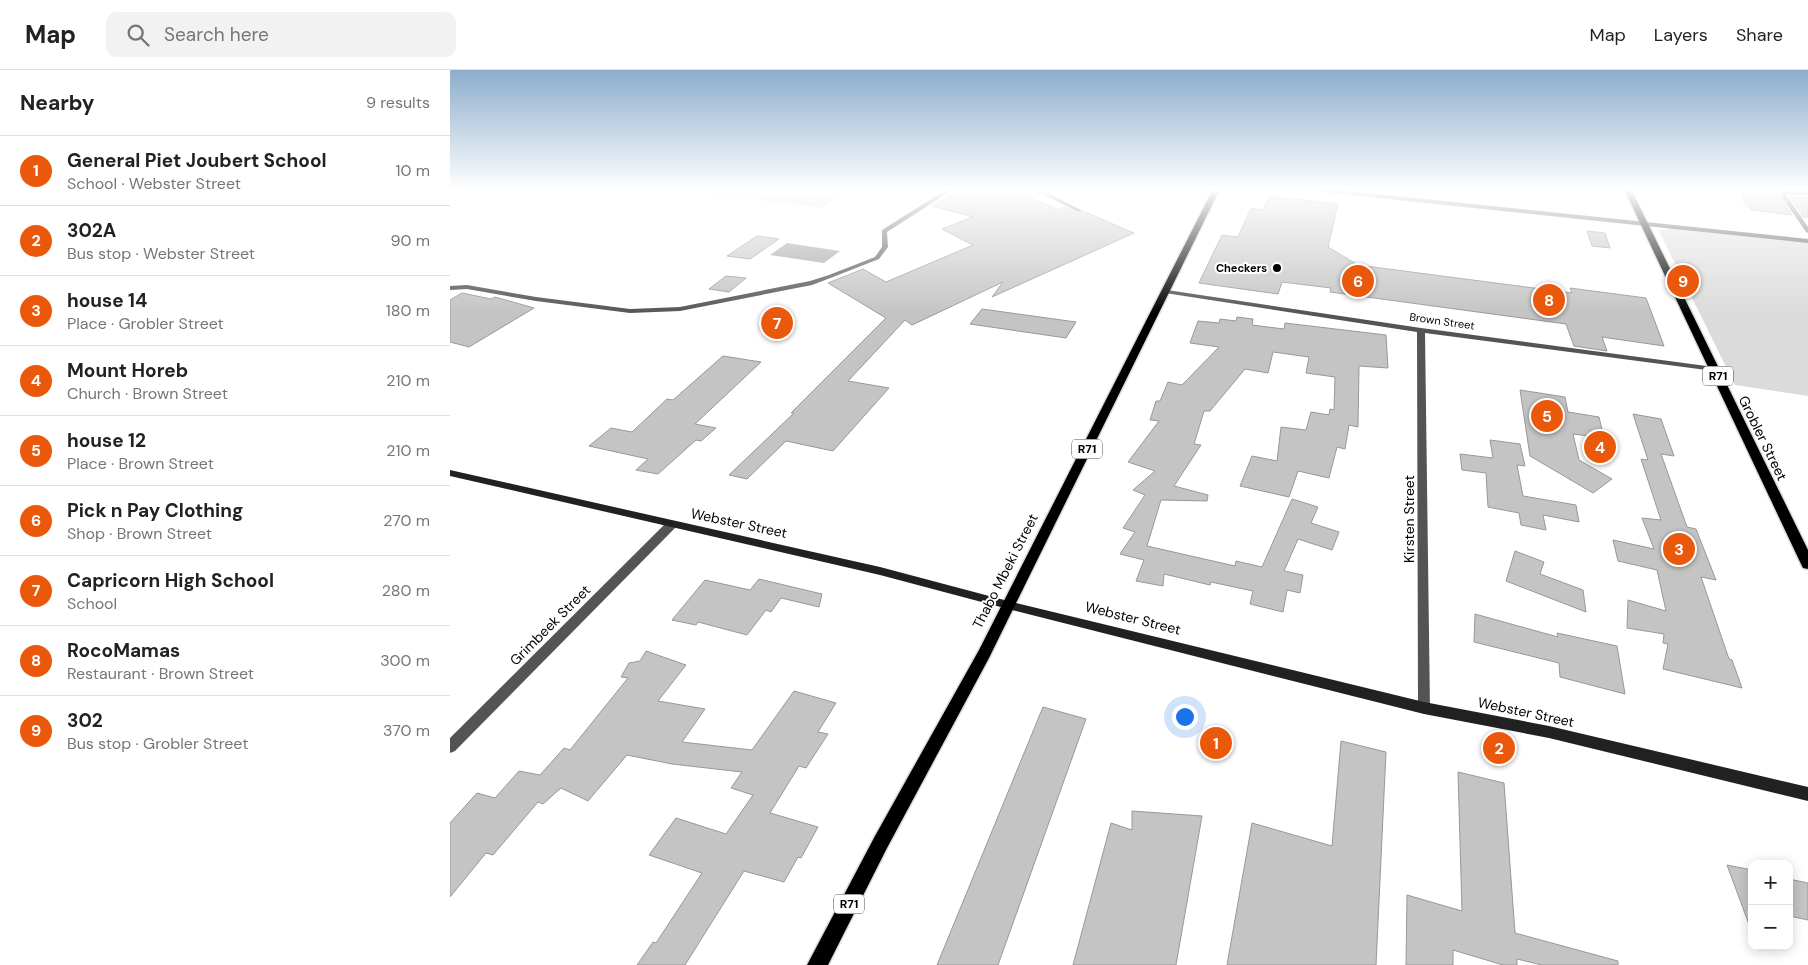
<!DOCTYPE html>
<meta charset="utf-8">
<style>
body{margin:0;font-family:"DM Sans",sans-serif;background:#f2f2f2;color:#222}
.controls{position:absolute;right:15px;bottom:15px;display:grid;overflow:hidden;border-radius:10px;box-shadow:0 2px 12px #0003}
.controls button{width:45px;height:45px;display:grid;place-items:center;padding:0;border:0;border-bottom:1px solid #e0e0e0;background:#fff;color:#222;font:25px sans-serif}
.you{position:absolute;left:734px;top:646px;width:18px;height:18px;margin:-12px;border:4px solid #fff;border-radius:50%;background:#1a73e8;box-shadow:0 0 0 8px #1a73e833}
.badge{display:grid;place-items:center;width:32px;height:32px;border-radius:50%;background:#ea580c;color:#fff;font-size:16px;font-weight:700}
.pin{position:absolute;translate:-50% -50%;border:2px solid #fff;box-shadow:0 1px 5px #0006}
.list{margin:0;padding:0;list-style:none}
h2{display:flex;justify-content:space-between;align-items:center;height:65px;margin:0;padding:0 20px;font-size:21px}
h2 small{font-size:16px;font-weight:400;color:#767676}
.list li{display:grid;grid-template-columns:32px 1fr auto;gap:15px;align-items:center;box-sizing:border-box;height:70px;padding:0 20px;border-top:1px solid #e0e0e0}
.list b{display:block;font-size:19px;white-space:nowrap}
.list p{margin:0;font-size:16px;white-space:nowrap;color:#767676}
.list em{font-size:16px;font-style:normal;color:#767676}
.icon{flex:none;width:28px;height:28px;fill:none;stroke:currentColor;stroke-width:2;stroke-linecap:round;stroke-linejoin:round}
.map{position:relative;flex:none;width:1358px;height:895px;overflow:hidden}
header{display:flex;align-items:center;gap:30px;box-sizing:border-box;height:70px;padding:0 25px;background:#fff;border-bottom:1px solid #e0e0e0}
header strong{font-size:24px}
nav{display:flex;gap:28px;margin-inline-start:auto;font-size:18px}
.search{width:350px;height:45px;background:#f2f2f2;display:flex;align-items:center;gap:12px;box-sizing:border-box;padding:0 18px;border-radius:10px;color:#767676;font-size:19px}
main{display:flex}
aside{flex:1;background:#fff}
.map>svg:first-child{display:block}
.green{fill:#dbdbdb}
.water{fill:#a2a2a2}
.building{fill:#c4c4c4;stroke:#989898}
.lines{fill:none;stroke-linecap:round;stroke-linejoin:round}
.primary-casing{stroke:#dbdbdb;stroke-width:3}
.street{fill:#545454;fill-rule:evenodd}
.secondary{fill:#212121;fill-rule:evenodd}
.primary{fill:#000;fill-rule:evenodd}
.poi-dot{fill:#000;stroke:#fff;stroke-width:2}
.labels{text-anchor:middle;stroke-width:4;stroke-linejoin:round;paint-order:stroke}
.far-poi-label{font-size:11px;font-weight:bold;fill:#000;stroke:#fff;text-anchor:end}
.far-street-label{font-size:11px;fill:#000;stroke:#fff}
.shield{fill:#fff;stroke:#4c4c4c;stroke-width:1}
.shield-label{font-size:12px;font-weight:bold;fill:#000}
.street-label{font-size:14px;fill:#000;stroke:#fff}
</style>
<header>
<strong>Map</strong>
<div class="search"><svg class="icon" aria-label="search" viewBox="0 0 24 24"><circle cx="10" cy="10" r="6"/><path d="M15 15l6 6"/></svg>Search here</div>
<nav><a>Map</a><a>Layers</a><a>Share</a></nav>
</header>
<main>
<aside>
<h2>Nearby<small>9 results</small></h2>
<ul class="list">
<li><span class="badge">1</span><div><b>General Piet Joubert School</b><p>School · Webster Street</p></div><em>10 m</em></li>
<li><span class="badge">2</span><div><b>302A</b><p>Bus stop · Webster Street</p></div><em>90 m</em></li>
<li><span class="badge">3</span><div><b>house 14</b><p>Place · Grobler Street</p></div><em>180 m</em></li>
<li><span class="badge">4</span><div><b>Mount Horeb</b><p>Church · Brown Street</p></div><em>210 m</em></li>
<li><span class="badge">5</span><div><b>house 12</b><p>Place · Brown Street</p></div><em>210 m</em></li>
<li><span class="badge">6</span><div><b>Pick n Pay Clothing</b><p>Shop · Brown Street</p></div><em>270 m</em></li>
<li><span class="badge">7</span><div><b>Capricorn High School</b><p>School</p></div><em>280 m</em></li>
<li><span class="badge">8</span><div><b>RocoMamas</b><p>Restaurant · Brown Street</p></div><em>300 m</em></li>
<li><span class="badge">9</span><div><b>302</b><p>Bus stop · Grobler Street</p></div><em>370 m</em></li>
</ul>
</aside>
<div class="map">
<svg width="1358" height="895" viewBox="0 0 1358 895">
<rect width="100%" height="100%" fill="#fff"/>
<!-- green -->
<g class="green">
<path d="M248,119H399L372,138L243,122Z"/>
<path d="M1221,158L1358,172V326L1285,315L1209,161Z"/>
</g>
<!-- water -->
<path class="water" d="M337,173L390,181L374,193L320,185Z"/>
<!-- building -->
<g class="building">
<path d="M512,119H559L609,140L615,137L628,144L635,142L684,163L542,227L553,212L462,255L455,250L398,311L439,318L383,381L336,371L297,409L279,405L344,343H341L436,248L378,213L413,199L436,212L523,175L492,159L523,147L482,136Z"/>
<path d="M1293,119H1358H1332L1327,123L1342,145L1302,140L1292,130Z"/>
<path d="M819,126L888,134L878,177L908,195L1122,223L1120,218L1196,228L1214,276L1152,267L1157,281L1124,276L1116,254L880,222L881,218L832,212L828,224L749,213L772,165L788,167L801,138L813,140Z"/>
<path d="M1340,127H1358V147H1353Z"/>
<path d="M1137,161L1155,163L1160,178L1142,176Z"/>
<path d="M307,166L329,169L300,189L277,186Z"/>
<path d="M276,206L296,208L279,222L259,219Z"/>
<path d="M12,223L41,229L45,227L84,238L19,277L0,272V230Z"/>
<path d="M532,239L626,252L616,268L520,254Z"/>
<path d="M787,247L803,249L802,255L834,259L835,253L936,265L938,298L909,296L908,357L899,355L895,379L887,377L879,408L848,401L839,427L790,416L802,386L827,391L831,357L856,360L861,342L879,345L880,339L884,340L885,307L856,303L859,287L823,282L818,303L795,299L760,341H754L744,374L751,375L724,416L758,425L757,431L711,430L697,476L785,496L786,491L812,497L842,429L868,437L861,453L889,462L882,480L848,469L834,501L853,505L850,523L837,520L833,542L800,534L803,521L761,512L760,515L714,504L713,516L686,511L694,490L670,484L685,462L673,458L695,425L683,420L705,401L678,392L709,351L700,350L706,331H710L718,312L732,315L769,277L740,273L748,251L769,253L770,249L786,251Z"/>
<path d="M273,286L311,292L245,354L266,358L251,371L246,370L208,404L186,400L198,389L139,376L161,358L182,362L217,329L223,330Z"/>
<path d="M1070,320L1115,327L1118,342L1149,347L1154,368L1123,364L1129,390L1162,409L1143,423L1080,386Z"/>
<path d="M1183,344L1211,349L1224,386L1211,384L1237,457L1246,459L1266,510L1251,507L1279,589L1282,590L1292,618L1213,599L1218,574L1213,573L1214,564L1177,558L1178,530L1216,541L1207,500L1168,491L1163,470L1204,479L1192,448L1211,450L1191,389L1198,390Z"/>
<path d="M1040,370L1070,374L1075,396L1067,395L1073,426L1126,435L1129,452L1093,445L1096,460L1071,455L1069,443L1038,437L1036,403L1012,400L1010,384L1043,388Z"/>
<path d="M1065,481L1094,492L1090,504L1133,520L1136,542L1056,511Z"/>
<path d="M309,509L372,524L369,537L331,528L321,542L316,540L297,565L248,552L246,555L222,550L255,510L300,520Z"/>
<path d="M1025,544L1108,567L1107,563L1167,576L1175,624L1110,607L1109,593L1024,572Z"/>
<path d="M196,581L236,595L208,631L255,639L232,672L302,680L344,621L386,633L368,662L378,664L356,698L349,696L320,743L368,757L351,788L348,787L334,812L294,801L235,895H187L203,872L206,873L252,803L199,785L226,748L276,764L303,725L281,718L292,702L222,694L177,685L138,731L111,718L93,734L88,732L43,785L36,783L0,827V753L27,723L45,728L69,701L90,705L114,678L120,680L178,608L171,607L179,593L190,591Z"/>
<path d="M593,637L636,649L548,895H487Z"/>
<path d="M891,671L936,682L926,895H777L802,753L882,776Z"/>
<path d="M1008,702L1054,713L1065,863L1168,891V895H1092L1067,889V895H1053L1003,880V895H956L957,825L1012,841Z"/>
<path d="M682,741L752,746L726,895H623L661,753L682,760Z"/>
<path d="M1277,795L1302,800V857H1300Z"/>
<path d="M1339,809L1358,813V850L1339,846Z"/>
</g>
<g class="lines">
<defs>
<g id="primary">
<path d="M763,119H770L539,588L437,778L378,895H357L425,766L529,580Z"/>
<path d="M1174,119H1181L1358,480V499L1353,498L1351,494Z"/>
</g>
</defs>
<!-- primary casing -->
<use href="#primary" class="primary-casing"/>
<!-- street -->
<g class="street">
<path d="M497,119H504L437,162L438,177L429,189L383,207L362,215L230,241L180,243L86,231L17,219L0,220V216L17,215L86,227L180,239L230,237L360,211L379,205L425,187L432,177V160Z"/>
<path d="M583,119H590L633,141L628,142Z"/>
<path d="M860,119H879L1358,169V173L863,121Z"/>
<path d="M1358,121V125H1336L1358,157V163L1356,162L1329,123L1332,121Z"/>
<path d="M717,220L971,258L1264,297L1268,299L1264,301L975,263L980,638L978,642L974,644L970,642L968,638L967,262L715,223L714,222Z"/>
<path d="M221,451L226,455L225,458L5,681L0,683V668L217,452Z"/>
</g>
<!-- secondary -->
<path class="secondary" d="M0,400L430,497L558,531L974,632L1099,656L1358,717V731L1099,668L974,644L558,539L430,505L0,406Z"/>
<!-- primary -->
<use href="#primary" class="primary"/>
</g>
<!-- sky -->
<linearGradient id="sky" x2="0" y2="1"><stop stop-color="#8cadcc"/><stop offset="0.49" stop-color="#fff"/><stop offset="1" stop-color="#fff" stop-opacity="0"/></linearGradient>
<rect width="1358" height="244" fill="url(#sky)"/>
<!-- markers -->
<circle class="poi-dot" cx="827" cy="198" r="5"/>
<g class="labels">
<!-- far-poi labels -->
<g class="far-poi-label">
<text x="817" y="202">Checkers</text>
</g>
<!-- far-street labels -->
<g class="far-street-label">
<text transform="translate(992 251) rotate(8)" y="4">Brown Street</text>
</g>
<!-- shield labels -->
<g class="shield">
<rect x="1253" y="296.5" width="30" height="19" rx="4"/>
<rect x="622" y="369.5" width="30" height="19" rx="4"/>
<rect x="384" y="824.5" width="30" height="19" rx="4"/>
</g>
<g class="shield-label">
<text x="1268" y="310">R71</text>
<text x="637" y="383">R71</text>
<text x="399" y="838">R71</text>
</g>
<!-- street labels -->
<g class="street-label">
<text transform="translate(1313 368) rotate(64)" y="5">Grobler Street</text>
<text transform="translate(959 449) rotate(-90)" y="5">Kirsten Street</text>
<text transform="translate(289 453) rotate(12)" y="5">Webster Street</text>
<text transform="translate(555 501) rotate(-63)" y="5">Thabo Mbeki Street</text>
<text transform="translate(683 548) rotate(14)" y="5">Webster Street</text>
<text transform="translate(100 555) rotate(-45)" y="5">Grimbeek Street</text>
<text transform="translate(1076 642) rotate(12)" y="5">Webster Street</text>
</g>
</g>
</svg>
<div class="controls">
<button>+</button>
<button>−</button>
</div>
<div class="you"></div>
<div class="pin badge" style="left:766px;top:673px">1</div>
<div class="pin badge" style="left:1049px;top:678px">2</div>
<div class="pin badge" style="left:1229px;top:479px">3</div>
<div class="pin badge" style="left:1150px;top:377px">4</div>
<div class="pin badge" style="left:1097px;top:346px">5</div>
<div class="pin badge" style="left:908px;top:211px">6</div>
<div class="pin badge" style="left:327px;top:253px">7</div>
<div class="pin badge" style="left:1099px;top:230px">8</div>
<div class="pin badge" style="left:1233px;top:211px">9</div>
</div>
</main>
